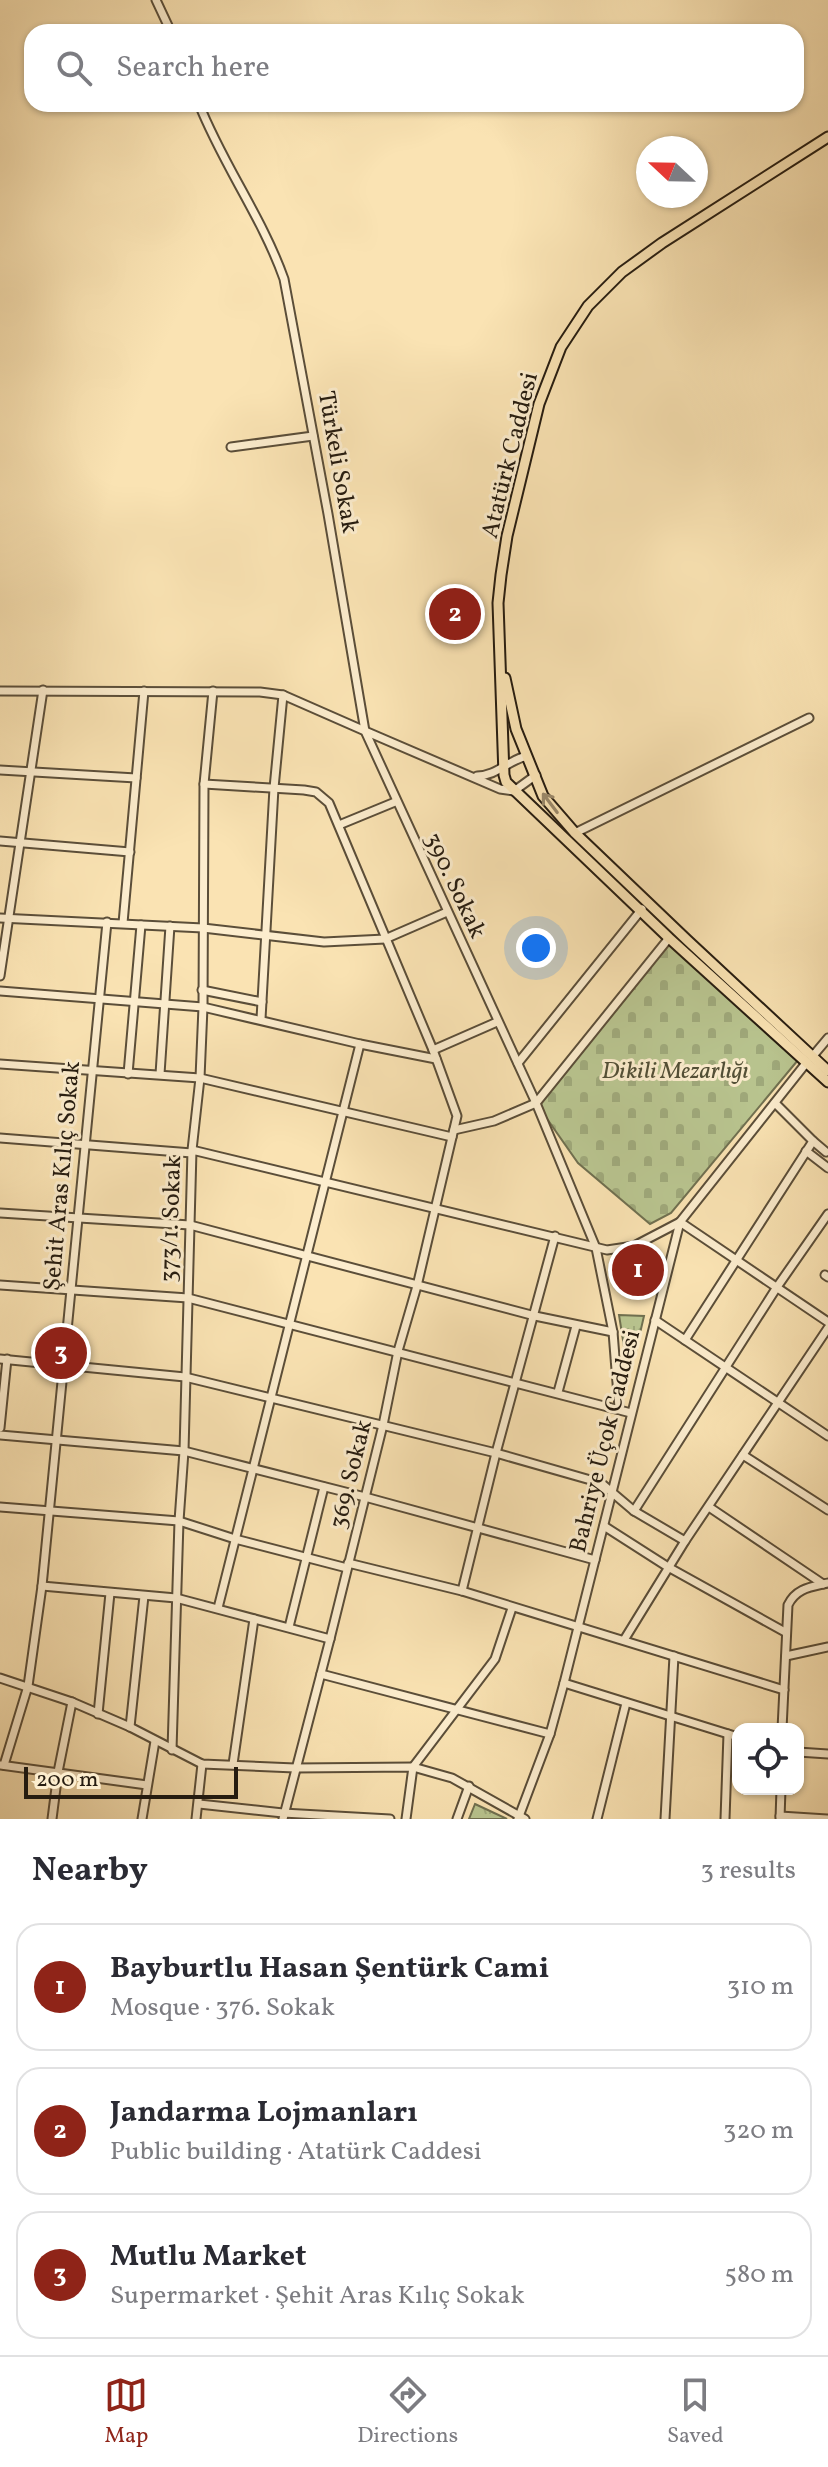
<!DOCTYPE html>
<meta charset="utf-8">
<style>
body{margin:0;font-family:Vollkorn,serif;background:#f7f7f7;color:#2b2b33}
.controls{position:absolute;right:24px;bottom:24px;display:grid;overflow:hidden;border-radius:16px;box-shadow:0 2px 6px #0004}
.controls button{width:72px;height:72px;display:grid;place-items:center;padding:0;border:0;border-bottom:2px solid #e1e1e2;background:#fff;color:#2b2b33;font:40px sans-serif}
.compass{position:absolute;left:636px;top:136px;width:72px;height:72px;border-radius:50%;background:#fff;box-shadow:0 2px 6px #0004;rotate:292deg}
.scale{position:absolute;left:24px;bottom:20px;width:214px;box-sizing:border-box;padding-left:8px;border:4px solid #261c10;border-top:0;font-size:22px;line-height:28px;white-space:nowrap;color:#261c10;-webkit-text-stroke:6px #fcedce;paint-order:stroke}
.you{position:absolute;left:536px;top:948px;width:28px;height:28px;margin:-20px;border:6px solid #fff;border-radius:50%;background:#1a73e8;box-shadow:0 0 0 12px #1a73e833}
.badge{display:grid;place-items:center;width:52px;height:52px;border-radius:50%;background:#8f2418;color:#fff;font-size:26px;font-weight:700}
.pin{position:absolute;translate:-50% -50%;border:4px solid #fff;box-shadow:0 2px 8px #0006}
.list{margin:0;padding:0;list-style:none}
h2{display:flex;justify-content:space-between;align-items:center;height:104px;margin:0;padding:0 32px;font-size:34px}
h2 small{font-size:26px;font-weight:400;color:#7c7c81}
.list li{display:grid;grid-template-columns:52px 1fr auto;gap:24px;align-items:center;box-sizing:border-box;height:128px;margin:0 16px 16px;padding:0 16px;border:2px solid #e1e1e2;border-radius:24px}
.list b{display:block;font-size:30px;white-space:nowrap}
.list p{margin:0;font-size:26px;white-space:nowrap;color:#7c7c81}
.list em{font-size:26px;font-style:normal;color:#7c7c81}
.icon{flex:none;width:44px;height:44px;fill:none;stroke:currentColor;stroke-width:2;stroke-linecap:round;stroke-linejoin:round}
.map{position:relative;flex:none;width:828px;height:1819px;overflow:hidden}
.search{position:absolute;background:#fff;box-shadow:0 2px 6px #0004;left:24px;right:24px;top:24px;height:88px;display:flex;align-items:center;gap:20px;box-sizing:border-box;padding:0 28px;border-radius:24px;color:#7c7c81;font-size:30px}
.sheet{height:536px;background:#fff}
nav{display:flex;justify-content:space-around;align-items:center;box-sizing:border-box;height:112px;border-top:2px solid #e1e1e2;background:#fff;font-size:22px;color:#7c7c81}
nav a{display:grid;justify-items:center;gap:4px}
nav .on{color:#8f2418}
.map>svg:first-child{display:block}
.cemetery{fill:url(#cemetery-stones);stroke:#707050;stroke-width:2}
.park{fill:url(#park-tufts);stroke:#707050;stroke-width:2}
.lines{fill:none;stroke-linecap:round;stroke-linejoin:round}
.minor-casing{stroke:#5b4e39;stroke-width:11}
.major-casing{stroke:#261c10;stroke-width:13}
.minor{stroke:#fcedce;stroke-width:7}
.major{stroke:#fae3b3;stroke-width:9}
.oneway{stroke:#9b896a}
.labels{text-anchor:middle;stroke-width:6;stroke-linejoin:round;paint-order:stroke}
.street-label{font-size:24px;fill:#261c10;stroke:#fcedce}
.park-label{font-size:24px;font-style:italic;fill:#524f36;stroke:#fcedce}
</style>
<div class="map">
<svg width="828" height="1819" viewBox="0 0 828 1819">
<defs>
<pattern id="cemetery-stones" width="16" height="16" patternUnits="userSpaceOnUse" patternTransform="scale(2)"><rect width="16" height="16" fill="#b9c590"/><path d="M2 7V4a2 2 0 0 1 4 0v3zM10 15v-3a2 2 0 0 1 4 0v3z" fill="#9fa97b"/></pattern>
<pattern id="park-tufts" width="24" height="20" patternUnits="userSpaceOnUse" patternTransform="scale(2)"><rect width="24" height="20" fill="#b9c590"/><path d="M3 7l-1-3M5 7V3M7 7l1-3M15 17l-1-3M17 17v-4M19 17l1-3" fill="none" stroke="#9fa97b"/></pattern>
</defs>
<rect width="100%" height="100%" fill="#fae3b3"/>
<filter id="stains"><feTurbulence type="fractalNoise" baseFrequency=".0025" numOctaves="4"/><feColorMatrix values="0 0 0 0 .2 0 0 0 0 .09 0 0 0 0 .02 0 0 0 .5 -.17"/></filter>
<radialGradient id="worn" r=".72"><stop offset=".6" stop-color="#630" stop-opacity="0"/><stop offset="1" stop-color="#630" stop-opacity=".3"/></radialGradient>
<!-- cemetery -->
<path class="cemetery" d="M666,941L798,1060L671,1213L650,1224L578,1163L536,1103Z"/>
<!-- park -->
<g class="park">
<path d="M619,1315L644,1316L635,1355L626,1359Z"/>
<path d="M475,1804L507,1819H469Z"/>
</g>
<g class="lines">
<defs>
<g id="minor">
<path d="M156,0L171,32"/>
<path d="M199,104C223,165 262,217 284,279L328,514L365,731L500,789L514,791L536,775"/>
<path d="M231,447L313,436"/>
<path d="M0,691L260,692L283,695L365,731L536,1103L596,1248L613,1332L619,1408"/>
<path d="M0,770L136,778"/>
<path d="M477,776C497,776 508,760 527,756"/>
<path d="M204,784L304,790L316,792L329,803L433,1050L457,1116L417,1286L398,1351L383,1425L330,1639L283,1819"/>
<path d="M339,825L395,802"/>
<path d="M575,833L809,718"/>
<path d="M0,841L130,852"/>
<path d="M0,918L203,928L324,942L385,939L447,912"/>
<path d="M123,923L144,691"/>
<path d="M0,976L43,690"/>
<path d="M202,990L262,1002"/>
<path d="M0,991L203,1007L360,1044L436,1059"/>
<path d="M261,1019L274,788L283,695"/>
<path d="M433,1050L497,1022"/>
<path d="M812,1057L828,1038"/>
<path d="M518,1063L642,909"/>
<path d="M0,1064L200,1078L452,1137"/>
<path d="M128,1074L141,925"/>
<path d="M160,1074L170,926"/>
<path d="M454,1130L494,1121L536,1103L669,938"/>
<path d="M0,1138L192,1153"/>
<path d="M813,1141L826,1152"/>
<path d="M192,1150L607,1250L634,1246L680,1222L828,1322"/>
<path d="M806,1151L828,1168"/>
<path d="M0,1213L190,1225L535,1316L613,1332"/>
<path d="M825,1275L828,1277"/>
<path d="M0,1285L188,1298L631,1413"/>
<path d="M655,1320L828,1436"/>
<path d="M685,1340L813,1141L775,1103"/>
<path d="M0,1359L185,1377L496,1453L601,1483L634,1511L685,1541"/>
<path d="M558,1392L576,1326"/>
<path d="M0,1428L7,1359"/>
<path d="M0,1435L184,1451L365,1497L595,1560"/>
<path d="M743,1455L828,1510"/>
<path d="M0,1507L179,1521L235,1539L347,1568"/>
<path d="M709,1507L823,1584"/>
<path d="M634,1511L777,1287L828,1214"/>
<path d="M604,1526L668,1567L785,1632"/>
<path d="M348,1563L462,1591L784,1690"/>
<path d="M42,1586L176,1598L330,1639"/>
<path d="M462,1591L496,1453L555,1236"/>
<path d="M218,1608L360,1044"/>
<path d="M289,1627L324,1487"/>
<path d="M624,1640L685,1541L828,1328"/>
<path d="M786,1656L828,1647"/>
<path d="M321,1674L550,1734"/>
<path d="M0,1678L72,1702L130,1727L202,1764L295,1768L413,1767L452,1778L525,1819"/>
<path d="M564,1683L738,1737"/>
<path d="M98,1714L110,1593"/>
<path d="M130,1727L144,1596"/>
<path d="M782,1729L788,1605C796,1588 811,1587 828,1583"/>
<path d="M172,1750L179,1521L184,1451L192,1150L200,1078L203,1007L204,784L213,691"/>
<path d="M798,1752L828,1754"/>
<path d="M233,1764L254,1619"/>
<path d="M0,1765L147,1785"/>
<path d="M4,1765L28,1686L42,1586L107,922"/>
<path d="M199,1804L283,1813L390,1819"/>
<path d="M780,1816L827,1819"/>
<path d="M52,1819L58,1772L72,1702"/>
<path d="M142,1819L155,1741"/>
<path d="M196,1819L202,1764"/>
<path d="M406,1819L413,1767L495,1659L512,1608"/>
<path d="M457,1819L469,1786"/>
<path d="M518,1819L550,1734L564,1683L680,1222L807,1062"/>
<path d="M597,1819L626,1703"/>
<path d="M665,1819L674,1656"/>
<path d="M725,1819L728,1734"/>
<path d="M780,1819L781,1789"/>
</g>
<g id="major">
<path d="M828,137L662,243L622,272L588,306L561,347L539,404L507,536L501,575L498,603L504,775L506,782L669,938L828,1082"/>
<path d="M505,678L516,729L543,796L575,833L687,940L828,1071"/>
</g>
</defs>
<!-- minor casing -->
<use href="#minor" class="minor-casing"/>
<!-- major casing -->
<use href="#major" class="major-casing"/>
<!-- minor -->
<use href="#minor" class="minor"/>
<!-- major -->
<use href="#major" class="major"/>
</g>
<!-- one-way arrows -->
<defs><path id="oneway-shaft" d="M-6 0H5M1.5-3L5.5 0L1.5 3" fill="none" stroke-width="1.6" stroke-linecap="round" stroke-linejoin="round" transform="scale(2)"/></defs>
<use class="oneway" href="#oneway-shaft" transform="translate(550 803) rotate(-127)"/>
<g class="labels">
<!-- street labels -->
<g class="street-label">
<text transform="translate(509 455) rotate(-76)" y="8">Atatürk Caddesi</text>
<text transform="translate(339 462) rotate(80)" y="8">Türkeli Sokak</text>
<text transform="translate(456 885) rotate(65)" y="8">390. Sokak</text>
<text transform="translate(61 1176) rotate(-85)" y="8">Şehit Aras Kılıç Sokak</text>
<text transform="translate(170 1219) rotate(-88)" y="8">373/1. Sokak</text>
<text transform="translate(604 1441) rotate(-76)" y="8">Bahriye Üçok Caddesi</text>
<text transform="translate(350 1474) rotate(-76)" y="8">369. Sokak</text>
</g>
<!-- park labels -->
<g class="park-label">
<text x="675" y="1078">Dikili Mezarlığı</text>
</g>
</g>
<rect width="100%" height="100%" filter="url(#stains)"/>
<rect width="100%" height="100%" fill="url(#worn)"/>
</svg>
<div class="controls">
<button><svg class="icon" aria-label="locate" viewBox="0 0 24 24"><circle cx="12" cy="12" r="6"/><path d="M12 2v4M12 18v4M2 12h4M18 12h4"/></svg></button>
</div>
<svg class="compass" viewBox="-18 -18 36 36"><path d="M0-13l5 13h-10z" fill="#e53935"/><path d="M0 13l5-13h-10z" fill="#7c7c81"/></svg>
<div class="scale">200 m</div>
<div class="you"></div>
<div class="pin badge" style="left:638px;top:1270px">1</div>
<div class="pin badge" style="left:455px;top:614px">2</div>
<div class="pin badge" style="left:61px;top:1353px">3</div>
<div class="search"><svg class="icon" aria-label="search" viewBox="0 0 24 24"><circle cx="10" cy="10" r="6"/><path d="M15 15l6 6"/></svg>Search here</div>
</div>
<section class="sheet">
<h2>Nearby<small>3 results</small></h2>
<ul class="list">
<li><span class="badge">1</span><div><b>Bayburtlu Hasan Şentürk Cami</b><p>Mosque · 376. Sokak</p></div><em>310 m</em></li>
<li><span class="badge">2</span><div><b>Jandarma Lojmanları</b><p>Public building · Atatürk Caddesi</p></div><em>320 m</em></li>
<li><span class="badge">3</span><div><b>Mutlu Market</b><p>Supermarket · Şehit Aras Kılıç Sokak</p></div><em>580 m</em></li>
</ul>
</section>
<nav>
<a class="on"><svg class="icon" aria-label="map" viewBox="0 0 24 24"><path d="M3 6l6-2 6 2 6-2v14l-6 2-6-2-6 2zM9 4v14M15 6v14"/></svg>Map</a>
<a><svg class="icon" aria-label="directions" viewBox="0 0 24 24"><path d="M12 3l9 9-9 9-9-9zM9 14v-3h6M13 9l2 2-2 2"/></svg>Directions</a>
<a><svg class="icon" aria-label="saved" viewBox="0 0 24 24"><path d="M7 4h10v16l-5-4-5 4z"/></svg>Saved</a>
</nav>
